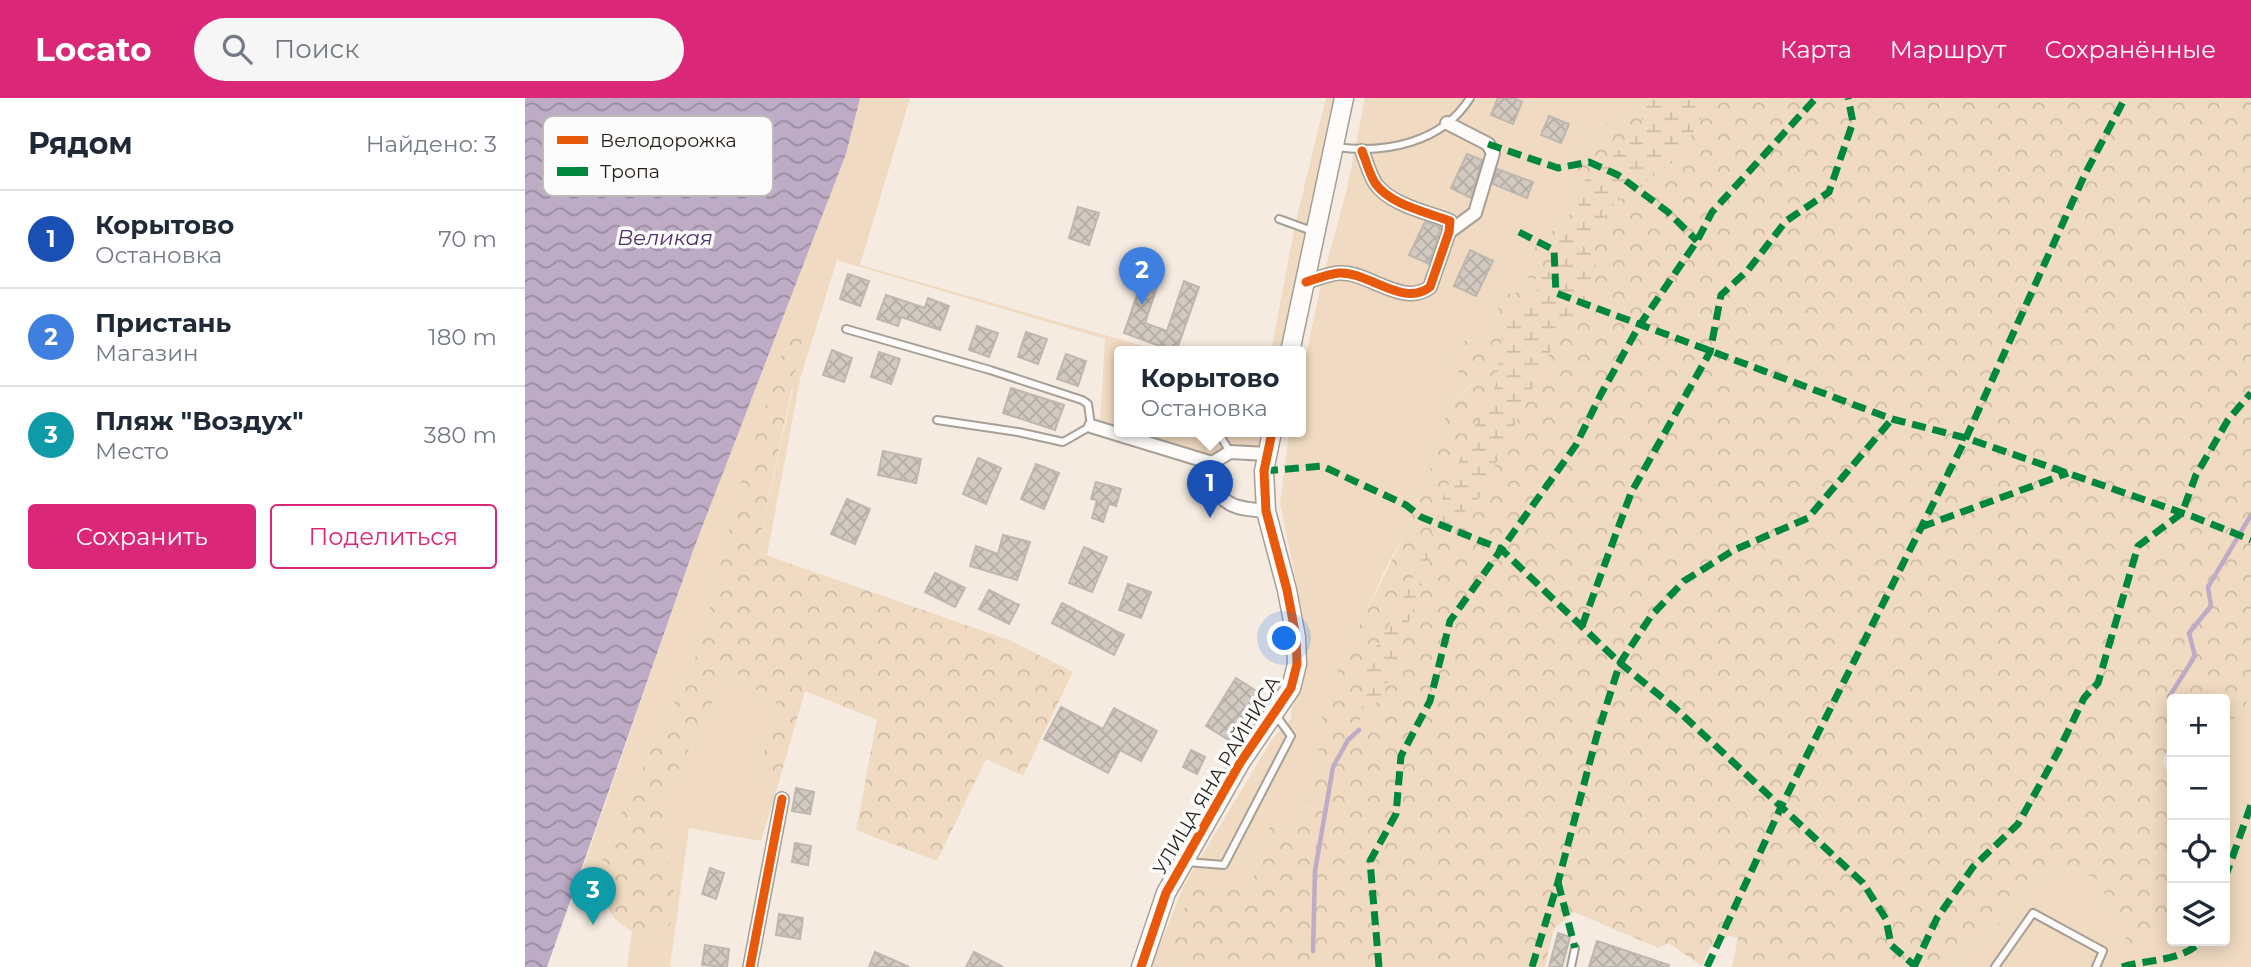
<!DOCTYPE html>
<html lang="ru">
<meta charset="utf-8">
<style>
body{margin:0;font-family:Montserrat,sans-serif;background:#f6f6f7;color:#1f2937}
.controls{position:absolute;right:21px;bottom:21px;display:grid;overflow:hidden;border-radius:7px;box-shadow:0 4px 18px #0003}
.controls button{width:63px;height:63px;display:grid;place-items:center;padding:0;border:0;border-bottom:2px solid #e0e1e3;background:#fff;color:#1f2937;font:35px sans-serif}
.you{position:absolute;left:760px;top:541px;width:24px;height:24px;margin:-18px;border:5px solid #fff;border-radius:50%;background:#1a73e8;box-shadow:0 0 0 10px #1a73e833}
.badge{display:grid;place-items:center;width:46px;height:46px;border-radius:50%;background:#db2777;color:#fff;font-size:23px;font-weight:700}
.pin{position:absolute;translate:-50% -58px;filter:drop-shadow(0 2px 4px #0008)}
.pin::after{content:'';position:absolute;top:37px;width:24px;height:21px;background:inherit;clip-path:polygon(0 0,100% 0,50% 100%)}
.popup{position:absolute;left:589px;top:248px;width:192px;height:91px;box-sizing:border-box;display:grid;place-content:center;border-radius:7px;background:#fff;filter:drop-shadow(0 2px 5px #0005);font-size:23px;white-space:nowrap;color:#747a83}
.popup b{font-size:26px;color:#1f2937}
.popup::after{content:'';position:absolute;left:50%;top:100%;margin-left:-14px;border:14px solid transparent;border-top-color:#fff}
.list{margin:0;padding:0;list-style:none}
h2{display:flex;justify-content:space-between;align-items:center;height:91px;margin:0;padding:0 28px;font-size:30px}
h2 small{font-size:23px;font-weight:400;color:#747a83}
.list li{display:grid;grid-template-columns:46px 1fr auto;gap:21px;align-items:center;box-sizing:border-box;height:98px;padding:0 28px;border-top:2px solid #e0e1e3}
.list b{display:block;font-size:26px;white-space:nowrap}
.list p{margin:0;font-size:23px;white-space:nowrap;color:#747a83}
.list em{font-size:23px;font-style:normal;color:#747a83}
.actions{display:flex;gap:14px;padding:21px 28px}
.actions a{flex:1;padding:16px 0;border:2px solid #db2777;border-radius:7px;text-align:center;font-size:24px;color:#db2777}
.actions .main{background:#db2777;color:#fff}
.icon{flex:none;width:38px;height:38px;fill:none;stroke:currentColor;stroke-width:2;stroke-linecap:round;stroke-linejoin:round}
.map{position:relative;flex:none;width:1726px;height:869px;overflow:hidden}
header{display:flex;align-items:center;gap:42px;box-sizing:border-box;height:98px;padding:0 35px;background:#db2777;color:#fff}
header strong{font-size:33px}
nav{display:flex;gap:38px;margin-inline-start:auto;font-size:24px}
.search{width:490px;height:63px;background:#f6f6f7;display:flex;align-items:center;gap:18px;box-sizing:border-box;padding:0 24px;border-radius:38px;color:#747a83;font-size:26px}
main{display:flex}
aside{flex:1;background:#fff}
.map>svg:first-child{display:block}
.grass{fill:#f0dac1}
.forest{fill:url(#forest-crowns)}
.wetland{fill:url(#wetland-marsh)}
.water{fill:url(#water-waves)}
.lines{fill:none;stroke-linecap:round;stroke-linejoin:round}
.stream{stroke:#beabc6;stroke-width:4.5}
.building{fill:url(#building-cross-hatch);stroke:#bfb7ae;stroke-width:2}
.lane-casing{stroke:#a69f96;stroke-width:10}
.street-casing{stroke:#a69f96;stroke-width:16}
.secondary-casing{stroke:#a69f96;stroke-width:21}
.lane{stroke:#fefcfa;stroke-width:6}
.street{stroke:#fefcfa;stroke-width:12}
.secondary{stroke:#fefcfa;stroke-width:18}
.quiet{stroke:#00873e;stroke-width:7;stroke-dasharray:14 7;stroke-linecap:butt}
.cycleway-casing{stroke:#fcfcfc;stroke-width:13}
.cycleway{stroke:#e8590c;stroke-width:9}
.labels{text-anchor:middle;stroke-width:7;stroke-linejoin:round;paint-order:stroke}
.street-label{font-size:19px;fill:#261f18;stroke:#fcfcfc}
.water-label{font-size:21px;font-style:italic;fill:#503169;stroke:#fcfcfc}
.key{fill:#fcfcfc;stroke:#bcbab8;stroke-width:2}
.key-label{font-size:19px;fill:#261f18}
</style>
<header>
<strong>Locato</strong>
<div class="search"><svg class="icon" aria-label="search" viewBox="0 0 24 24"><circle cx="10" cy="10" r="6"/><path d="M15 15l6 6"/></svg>Поиск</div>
<nav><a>Карта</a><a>Маршрут</a><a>Сохранённые</a></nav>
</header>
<main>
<aside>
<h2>Рядом<small>Найдено: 3</small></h2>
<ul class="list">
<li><span class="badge" style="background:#1a4fb4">1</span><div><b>Корытово</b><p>Остановка</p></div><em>70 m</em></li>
<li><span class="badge" style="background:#3f7fe0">2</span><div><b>Пристань</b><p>Магазин</p></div><em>180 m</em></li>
<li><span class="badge" style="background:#0f9aa8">3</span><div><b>Пляж &quot;Воздух&quot;</b><p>Место</p></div><em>380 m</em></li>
</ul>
<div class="actions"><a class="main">Сохранить</a><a>Поделиться</a></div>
</aside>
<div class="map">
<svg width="1726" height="869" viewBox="0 0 1726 869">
<defs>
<pattern id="forest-crowns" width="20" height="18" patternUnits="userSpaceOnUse" patternTransform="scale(1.75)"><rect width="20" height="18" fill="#f0dac1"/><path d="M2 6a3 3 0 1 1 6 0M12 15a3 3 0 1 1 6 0" fill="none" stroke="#cebba5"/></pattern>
<pattern id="wetland-marsh" width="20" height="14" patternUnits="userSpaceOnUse" patternTransform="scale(1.75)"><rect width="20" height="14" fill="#f0dac1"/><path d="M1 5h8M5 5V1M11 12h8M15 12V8" fill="none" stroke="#cebba5"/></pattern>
<pattern id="water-waves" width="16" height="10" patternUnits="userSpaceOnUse" patternTransform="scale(1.75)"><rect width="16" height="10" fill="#beabc6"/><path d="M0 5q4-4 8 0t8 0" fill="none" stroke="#9a8ba0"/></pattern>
<pattern id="building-cross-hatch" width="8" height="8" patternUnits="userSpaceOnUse" patternTransform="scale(1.75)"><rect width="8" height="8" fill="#d2cac1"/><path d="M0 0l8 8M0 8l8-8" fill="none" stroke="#b4ada5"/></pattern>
</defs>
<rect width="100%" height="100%" fill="#f5ebe0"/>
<!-- grass -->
<g class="grass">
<path d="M335,0H385L335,167L639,254H594V330L575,324L580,241L312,162L275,281L242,457L232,454L269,286L215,388L175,550L91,726L69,785L54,782L169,450L321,56Z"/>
<path d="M801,0H813L757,254H746L770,127Z"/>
<path d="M840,0H1109L1118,10L1078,27L1067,45L1049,62L1058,84L1053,109L1004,155L1005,170L1001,193L978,197L964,238L939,243L922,266L949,284L923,307L911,358L882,431L858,476L830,538L792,666L779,726L745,727L723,795L648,852L644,869H626L659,787L748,640L766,621L767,608L778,588L783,540L755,406L764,334H776V280L795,191L822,91Z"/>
<path d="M610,334H741L739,347L684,356Z"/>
<path d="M205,568L224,587L251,604L236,668L250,697L236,743L164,730L145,869H102L107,834L135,840L149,789L139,744L144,691Z"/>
<path d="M1726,599V869H1433L1440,851L1471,832L1488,802L1523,776L1549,770L1575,783L1588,819L1645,835L1647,832V843H1700V734L1706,723L1700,719V633Z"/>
</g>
<!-- forest -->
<g class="forest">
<path d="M1109,0H1726V599L1700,633V601H1647V640L1638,663L1647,687V832L1645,835L1606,849L1588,819L1575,783L1549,770L1523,776L1488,802L1471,832L1440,851L1433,869H1207L1213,840L1204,838L1184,850L1177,868L1144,845L1133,850L1049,814L1029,831L1020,869H644L652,829L672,780L723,795L745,727L779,726L792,666L800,598L882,431L911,358L923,307L949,285L922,266L939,243L964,238L978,197L1001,193L1005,170L1004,155L1053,109L1058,84L1048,62L1067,45L1078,27L1118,10Z"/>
<path d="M271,213L281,224L232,454L484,542L548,574L498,678L461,661L412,763L331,732L352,622L280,593L250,697L236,668L251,604L224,587L205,569L144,691L139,744L149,789L146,825L135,840L107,834L89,820L69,785L91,726L175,550L215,388Z"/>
</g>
<!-- wetland -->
<path class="wetland" d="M1109,0H1189L1151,62L1089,106L1065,137L1072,173L1064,207L1053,216L1032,240L954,400L923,430L907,456L861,590L834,632L842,564L875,508L911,428L918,399L956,314L971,287L978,232L990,210L1014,207L1010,181L1023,175L1029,152L1053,109L1058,84L1116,33L1118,10Z"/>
<!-- water -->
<path class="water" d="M0,0H335L321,56L169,450L22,869H0Z"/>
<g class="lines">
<!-- stream -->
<g class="stream">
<path d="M1644,599L1670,558L1664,535L1686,508L1683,489L1726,417"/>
<path d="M788,853L790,773L808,669L823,642L834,632"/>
</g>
</g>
<!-- building -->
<g class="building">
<path d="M973,0H989L997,4L988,26L966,17Z"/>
<path d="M1024,18L1044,26L1036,45L1016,37Z"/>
<path d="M942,56L957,62L946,100L926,90Z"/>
<path d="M972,71L1008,84L1002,100L968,86Z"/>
<path d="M553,109L574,115L564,147L544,140Z"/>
<path d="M900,124L916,129L904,166L884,157Z"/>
<path d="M945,152L968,163L951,198L929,188Z"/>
<path d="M323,176L344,183L335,208L315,201Z"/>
<path d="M619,177L634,183L620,225L642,233L659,183L674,189L651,254L599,235Z"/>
<path d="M361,197L400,210L403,200L424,208L415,232L376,219L373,228L352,221Z"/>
<path d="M452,228L473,235L464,259L444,252Z"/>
<path d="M501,234L522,241L513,266L493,259Z"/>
<path d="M307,252L327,260L319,284L298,277Z"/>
<path d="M354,254L375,261L366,286L346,279Z"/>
<path d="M541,256L561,263L553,288L532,281Z"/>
<path d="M486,290L539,307L530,332L478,315Z"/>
<path d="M358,353L396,361L391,385L353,377Z"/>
<path d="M453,360L476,370L461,406L438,396Z"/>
<path d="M511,366L534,375L519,411L496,401Z"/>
<path d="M571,384L596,391L591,408L584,406L578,424L567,420L572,402L566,401Z"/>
<path d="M322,401L345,411L330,446L306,436Z"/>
<path d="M478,437L505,444L492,482L445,468L451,448L473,456Z"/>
<path d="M559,449L582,459L567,494L544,485Z"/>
<path d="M410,475L440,490L430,509L400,494Z"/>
<path d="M603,486L626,494L616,520L594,512Z"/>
<path d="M464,492L494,507L484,526L454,511Z"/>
<path d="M537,505L599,537L589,557L527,525Z"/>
<path d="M711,580L733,594L704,642L681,628Z"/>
<path d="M536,609L578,631L589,610L632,633L616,663L595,652L583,675L519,641Z"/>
<path d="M666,652L680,659L672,676L658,669Z"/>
<path d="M271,690L289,694L285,716L267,713Z"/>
<path d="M270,745L286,748L283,767L267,764Z"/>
<path d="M185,770L199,775L191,801L177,796Z"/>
<path d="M254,816L278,820L275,841L251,837Z"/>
<path d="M1033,835L1045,839L1037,869H1024Z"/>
<path d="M1072,843L1144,867L1143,869H1064Z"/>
<path d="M180,847L204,851L202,869L177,867Z"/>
<path d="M350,854L384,869H344Z"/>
<path d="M449,854L478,869H441Z"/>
</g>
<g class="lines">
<defs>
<g id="lane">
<path d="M811,49C860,56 917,45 945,0"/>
<path d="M754,121L790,134"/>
<path d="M321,231L465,272L557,302L563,306L566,328L538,344L493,334L412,322"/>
<path d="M697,334L696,339L705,354"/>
<path d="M661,764L699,767L766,638L750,616"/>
<path d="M1046,869L1050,850"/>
<path d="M1470,869L1508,815L1578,853L1571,869"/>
</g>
<g id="street">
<path d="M922,25L963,46L968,55L950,115L924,134"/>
<path d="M781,184C791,181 803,176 814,175C843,173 878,210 905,189L924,134L925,123C902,114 865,107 850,85C844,75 841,63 837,53"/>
<path d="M566,328L687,365"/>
<path d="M741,413C707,410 704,409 682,384L687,365L705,354L743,356"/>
<path d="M225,869L257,701"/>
</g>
<g id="secondary">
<path d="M765,254L819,0"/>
<path d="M616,869L641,795L715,665L766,590L772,566L771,539L762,492L741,413L739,373L747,334"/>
</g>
</defs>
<!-- lane casing -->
<use href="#lane" class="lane-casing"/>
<!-- street casing -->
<use href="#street" class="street-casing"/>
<!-- secondary casing -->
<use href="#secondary" class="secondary-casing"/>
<!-- lane -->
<use href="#lane" class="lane"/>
<!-- street -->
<use href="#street" class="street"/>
<!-- secondary -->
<use href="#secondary" class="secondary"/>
<!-- quiet -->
<g class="quiet">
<path d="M963,46L1033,70L1064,64L1093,77L1143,114L1172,143"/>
<path d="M994,134L1029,152L1031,195L1367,321L1441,340L1669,419L1726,442"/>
<path d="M739,373L797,368L881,407L896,419L976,451L1095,565L1150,610L1338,785L1361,821L1366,847L1391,869"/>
<path d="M1396,429L1543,375"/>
<path d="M1057,528L1106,395L1185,254L1196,197L1223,172L1261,123L1304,94L1328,24L1323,0"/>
<path d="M1700,780L1726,707"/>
<path d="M1033,784L1050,850"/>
<path d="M854,869L845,763L871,716L876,658L905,603L925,523L1051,347L1076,296L1114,228L1172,143L1187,114L1291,0"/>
<path d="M1007,869L1033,784L1072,637L1095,565L1126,518L1159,483L1209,452L1283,420L1367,321"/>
<path d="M1182,869L1257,707L1441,340L1560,76L1600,0"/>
<path d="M1389,869L1412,820L1448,769L1493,726L1534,652L1559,600L1573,585L1613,448L1657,415L1671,377L1703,322L1726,295"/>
<path d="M1597,869C1622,861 1658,864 1676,843"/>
</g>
<defs>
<g id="cycleway">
<path d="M781,184C791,181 803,176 814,175C843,173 878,210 905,189L924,134L925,123C902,114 865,107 850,85C844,75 841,63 837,53"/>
<path d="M225,869L257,701"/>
<path d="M616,869L641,795L715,665L766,590L772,566L771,539L762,492L741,413L739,373L747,334"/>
</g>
</defs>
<!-- cycleway casing -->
<use href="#cycleway" class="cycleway-casing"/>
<!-- cycleway -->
<use href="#cycleway" class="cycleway"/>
</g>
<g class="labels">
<!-- street labels -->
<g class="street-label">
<text transform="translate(691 677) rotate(-59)" y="7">УЛИЦА ЯНА РАЙНИСА</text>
</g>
<!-- water labels -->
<g class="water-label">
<text x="140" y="147">Великая</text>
</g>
</g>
<!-- legend -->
<rect x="18" y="18" width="230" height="80" rx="10" class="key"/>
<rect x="32" y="38" width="31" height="8" fill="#e8590c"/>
<rect x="32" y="69" width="31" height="9" fill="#00873e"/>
<g class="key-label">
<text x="75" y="49">Велодорожка</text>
<text x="75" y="80">Тропа</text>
</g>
</svg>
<div class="controls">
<button>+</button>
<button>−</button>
<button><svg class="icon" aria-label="locate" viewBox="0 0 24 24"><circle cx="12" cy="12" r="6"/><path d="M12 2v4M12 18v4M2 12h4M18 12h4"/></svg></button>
<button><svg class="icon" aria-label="layers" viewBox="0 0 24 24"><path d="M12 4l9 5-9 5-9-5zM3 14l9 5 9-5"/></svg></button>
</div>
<div class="you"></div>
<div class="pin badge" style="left:685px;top:420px;background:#1a4fb4">1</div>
<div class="popup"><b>Корытово</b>Остановка</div>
<div class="pin badge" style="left:617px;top:207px;background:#3f7fe0">2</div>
<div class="pin badge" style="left:68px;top:827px;background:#0f9aa8">3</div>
</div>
</main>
